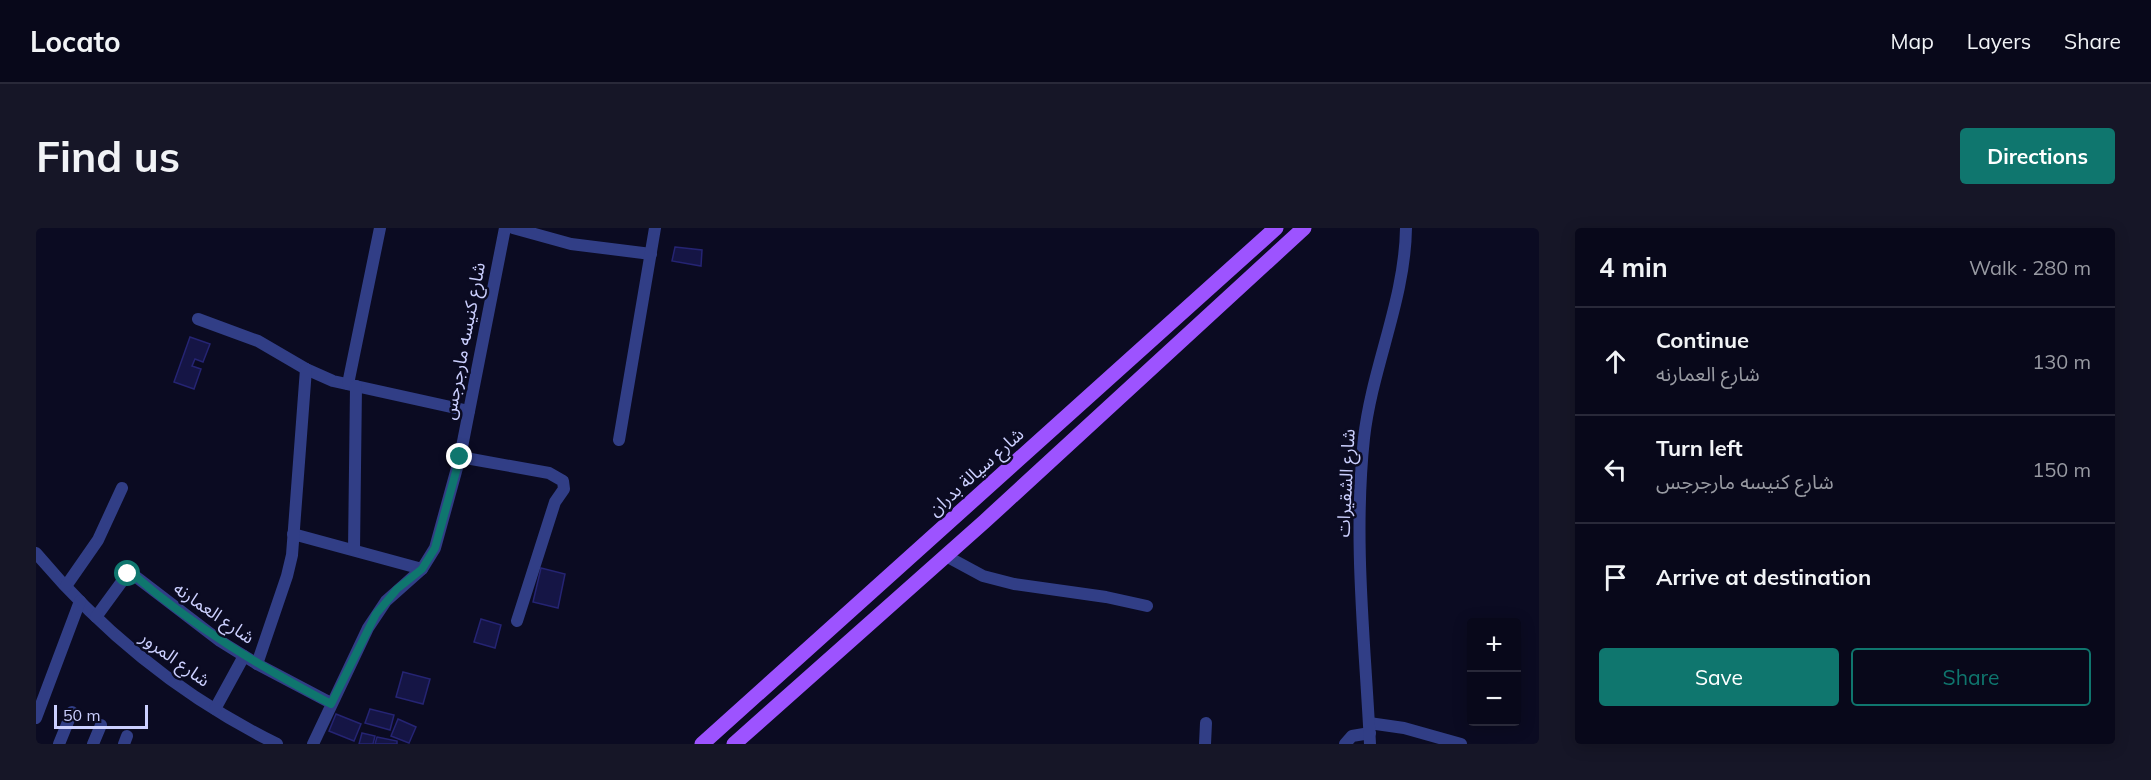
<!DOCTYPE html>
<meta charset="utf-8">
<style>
body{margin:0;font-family:Mulish,"Noto Sans Arabic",sans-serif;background:#161627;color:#f1f3f6}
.controls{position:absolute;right:18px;bottom:18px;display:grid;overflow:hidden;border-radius:6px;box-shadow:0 3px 15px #0003}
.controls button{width:54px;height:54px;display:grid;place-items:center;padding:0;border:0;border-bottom:2px solid #292939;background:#08081a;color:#f1f3f6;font:30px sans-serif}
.scale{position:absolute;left:18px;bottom:15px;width:94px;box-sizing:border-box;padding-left:6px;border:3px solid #ccd0ff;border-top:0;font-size:16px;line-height:21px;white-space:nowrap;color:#ccd0ff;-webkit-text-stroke:4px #0b0b22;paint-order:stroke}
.stop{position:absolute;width:18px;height:18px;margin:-14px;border:4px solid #0f766e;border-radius:50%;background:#fff}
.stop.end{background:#0f766e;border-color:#fff;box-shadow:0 2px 6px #0008}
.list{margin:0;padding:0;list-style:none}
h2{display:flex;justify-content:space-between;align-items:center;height:78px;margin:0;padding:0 24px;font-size:26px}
h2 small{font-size:20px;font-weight:400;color:#989aa2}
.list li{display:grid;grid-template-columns:39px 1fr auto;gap:18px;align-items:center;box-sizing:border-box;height:108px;padding:0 24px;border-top:2px solid #292939}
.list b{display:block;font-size:22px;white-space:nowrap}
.list p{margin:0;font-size:20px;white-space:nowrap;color:#989aa2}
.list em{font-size:20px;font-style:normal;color:#989aa2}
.actions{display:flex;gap:12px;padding:18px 24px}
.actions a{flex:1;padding:14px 0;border:2px solid #0f766e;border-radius:6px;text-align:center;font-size:21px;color:#0f766e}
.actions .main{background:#0f766e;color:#fff}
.icon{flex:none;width:33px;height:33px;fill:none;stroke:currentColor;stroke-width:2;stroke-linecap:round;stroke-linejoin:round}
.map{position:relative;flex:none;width:1503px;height:516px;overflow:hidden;border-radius:6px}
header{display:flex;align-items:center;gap:36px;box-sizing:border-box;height:84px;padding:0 30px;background:#08081a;border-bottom:2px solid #292939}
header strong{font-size:28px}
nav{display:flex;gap:33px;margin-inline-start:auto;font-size:21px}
.intro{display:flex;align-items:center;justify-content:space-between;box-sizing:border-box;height:144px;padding:0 36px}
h1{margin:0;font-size:42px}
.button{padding:15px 27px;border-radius:6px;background:#0f766e;color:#fff;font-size:21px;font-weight:700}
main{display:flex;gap:36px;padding:0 36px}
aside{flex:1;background:#08081a;border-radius:6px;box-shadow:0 3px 15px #0003}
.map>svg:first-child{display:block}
.building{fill:#151545;stroke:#252473;stroke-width:1.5}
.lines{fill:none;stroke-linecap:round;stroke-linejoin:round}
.minor{stroke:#313e86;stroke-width:12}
.major{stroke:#9d53ff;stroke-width:15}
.route{stroke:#0f766e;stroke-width:8}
.labels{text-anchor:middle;stroke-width:5;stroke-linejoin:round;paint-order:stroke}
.street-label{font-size:18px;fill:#ccd0ff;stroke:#0b0b22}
</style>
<header>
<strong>Locato</strong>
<nav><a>Map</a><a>Layers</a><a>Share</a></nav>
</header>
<div class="intro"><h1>Find us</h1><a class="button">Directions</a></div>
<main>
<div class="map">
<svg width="1503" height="516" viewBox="0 0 1503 516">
<rect width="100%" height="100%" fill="#0b0b22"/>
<!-- building -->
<g class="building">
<path d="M639,19L666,22L665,38L636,33Z"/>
<path d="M154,109L174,116L167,134L159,131L156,138L165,141L158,161L138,154Z"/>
<path d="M505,340L529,346L522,380L497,374Z"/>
<path d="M445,391L465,397L459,420L438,414Z"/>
<path d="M367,444L394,451L387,476L360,469Z"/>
<path d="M334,481L358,487L354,502L329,495Z"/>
<path d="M300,486L325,496L318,513L293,503Z"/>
<path d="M362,491L380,499L373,515L355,508Z"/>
<path d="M326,505L339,508L337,516H323Z"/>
<path d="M341,509L361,513V516H339Z"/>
</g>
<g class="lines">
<!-- minor -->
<g class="minor">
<path d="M477,0L535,16L615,26"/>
<path d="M162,91L222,113L270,141L297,153L433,183"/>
<path d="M312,156L344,0"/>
<path d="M583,212L619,0"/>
<path d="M424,229L513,245L527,253L528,261L519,274L481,393"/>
<path d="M257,306L386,341"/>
<path d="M318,322L320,158"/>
<path d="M0,325C67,405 148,470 241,516"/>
<path d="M910,328L947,348L978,356L1070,369L1111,378"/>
<path d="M30,358L62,312L86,260"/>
<path d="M60,389L90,348L95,345L184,413L221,436L295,475"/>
<path d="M221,436L251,348L256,327L270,141"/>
<path d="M179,481L208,428"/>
<path d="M0,490L44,373"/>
<path d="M1333,495L1368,500L1425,516"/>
<path d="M23,516L36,484"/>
<path d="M57,516L65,497"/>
<path d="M88,516L91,508"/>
<path d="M277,516L332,400L350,373L386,341L399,320L424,229L469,0"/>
<path d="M1169,516L1170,495"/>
<path d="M1309,516L1316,508L1334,505"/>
<path d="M1334,516C1329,414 1317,312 1328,210C1336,139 1369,72 1370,0"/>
</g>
<!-- major -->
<g class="major">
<path d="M666,516L1240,0"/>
<path d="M698,516L949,293L1268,0"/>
</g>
</g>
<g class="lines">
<!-- route -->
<path class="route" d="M92,346L98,347C158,399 225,439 295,476L340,386L361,361L386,341L399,320L424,229"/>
</g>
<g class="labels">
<!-- street labels -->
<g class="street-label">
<text transform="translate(428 113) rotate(-79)" y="6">شارع كنيسه مارجرجس</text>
<text transform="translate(940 244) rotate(-42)" y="6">شارع سيالة بدران</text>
<text transform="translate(1310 255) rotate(-87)" y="6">شارع الشقيرات</text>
<text transform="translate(178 385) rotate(35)" y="6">شارع العمارنه</text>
<text transform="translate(139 431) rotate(36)" y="6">شارع المرور</text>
</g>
</g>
</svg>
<div class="controls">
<button>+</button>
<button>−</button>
</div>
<div class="scale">50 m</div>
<div class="stop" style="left:92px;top:346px"></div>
<div class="stop end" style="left:424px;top:229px"></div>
</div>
<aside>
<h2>4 min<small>Walk · 280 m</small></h2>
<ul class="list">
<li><svg class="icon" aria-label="ahead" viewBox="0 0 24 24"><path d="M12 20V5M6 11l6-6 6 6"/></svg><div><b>Continue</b><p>شارع العمارنه</p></div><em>130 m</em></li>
<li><svg class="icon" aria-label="left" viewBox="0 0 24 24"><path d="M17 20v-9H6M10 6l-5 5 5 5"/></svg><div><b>Turn left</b><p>شارع كنيسه مارجرجس</p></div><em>150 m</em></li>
<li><svg class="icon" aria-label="arrive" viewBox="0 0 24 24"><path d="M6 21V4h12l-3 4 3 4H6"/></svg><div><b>Arrive at destination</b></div></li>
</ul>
<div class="actions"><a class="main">Save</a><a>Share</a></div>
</aside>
</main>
